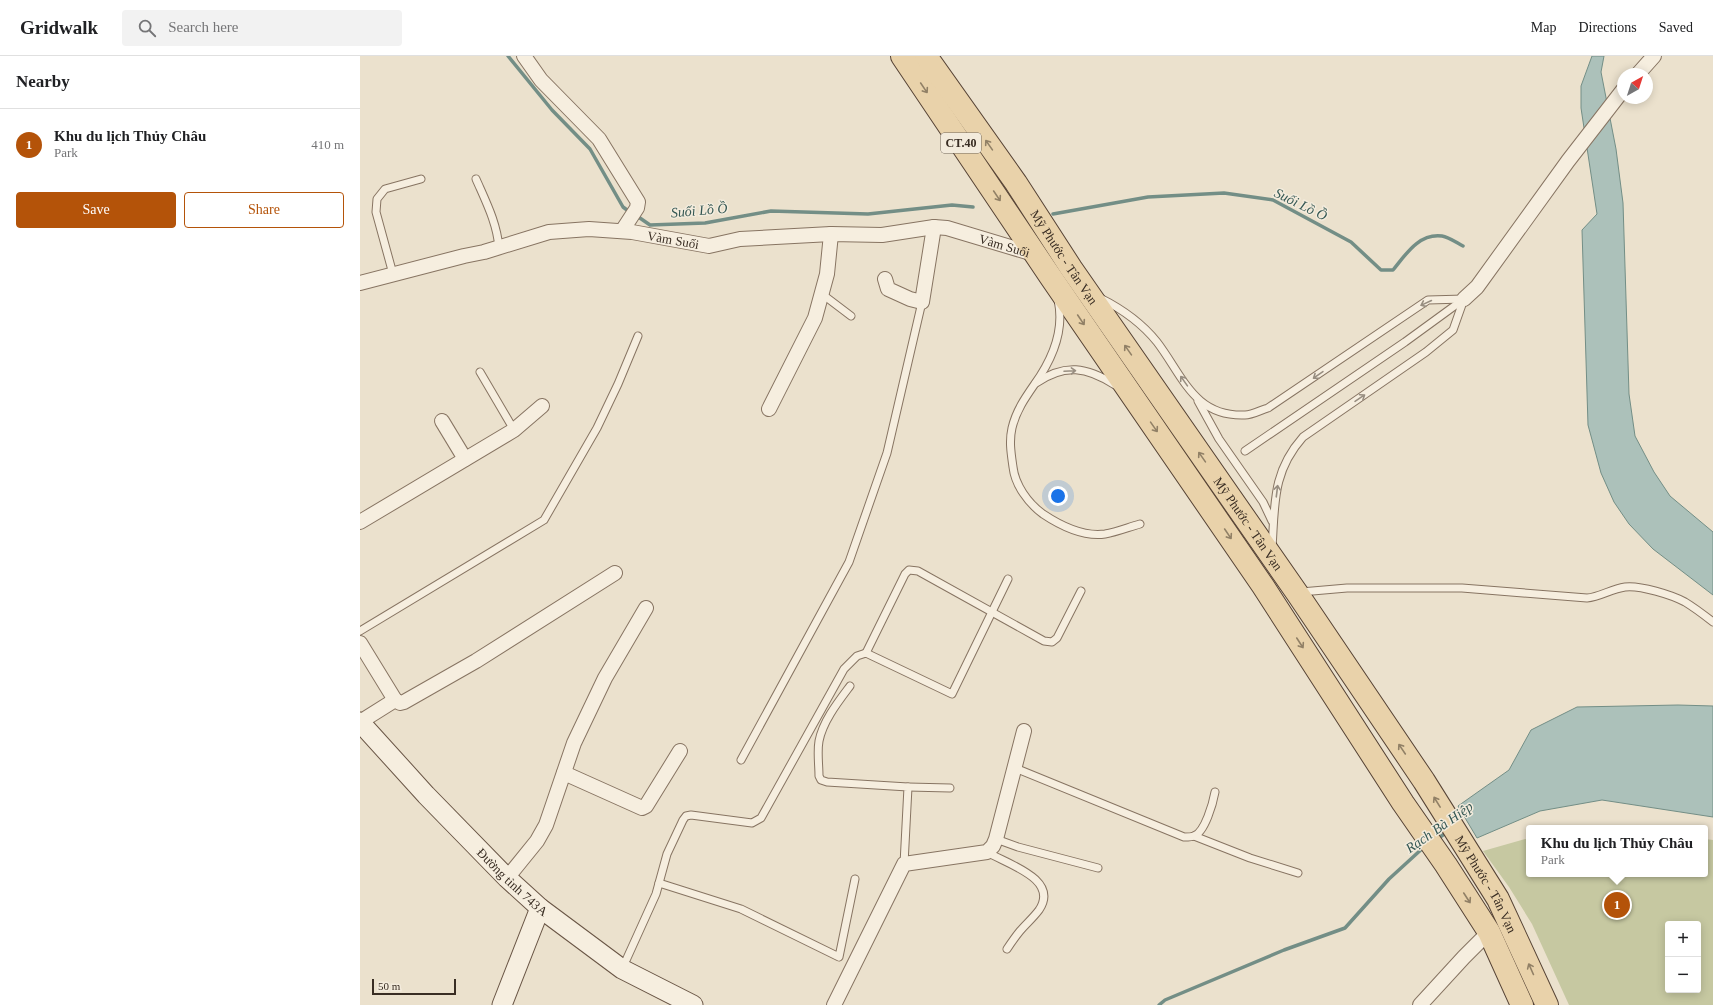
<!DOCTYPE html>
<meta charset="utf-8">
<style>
body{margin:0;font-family:"Times New Roman",serif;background:#f2f2f2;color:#202124}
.controls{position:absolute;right:12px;bottom:12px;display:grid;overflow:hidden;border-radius:4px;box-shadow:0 2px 10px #0003}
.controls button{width:36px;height:36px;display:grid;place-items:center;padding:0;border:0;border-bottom:1px solid #e0e0e0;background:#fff;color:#202124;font:20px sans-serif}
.compass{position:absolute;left:1257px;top:12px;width:36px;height:36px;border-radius:50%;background:#fff;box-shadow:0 2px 10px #0003;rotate:39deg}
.scale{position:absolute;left:12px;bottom:10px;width:84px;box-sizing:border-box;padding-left:4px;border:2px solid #392d23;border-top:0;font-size:11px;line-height:14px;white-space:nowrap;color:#392d23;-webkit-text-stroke:3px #f3ebdc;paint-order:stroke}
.you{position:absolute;left:698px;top:440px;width:14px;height:14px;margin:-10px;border:3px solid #fff;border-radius:50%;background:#1a73e8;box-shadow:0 0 0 6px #1a73e833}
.badge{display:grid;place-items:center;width:26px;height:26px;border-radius:50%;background:#b45309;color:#fff;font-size:13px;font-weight:700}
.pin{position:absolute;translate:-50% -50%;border:2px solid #fff;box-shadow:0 1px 4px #0006}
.popup{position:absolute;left:1166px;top:769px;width:182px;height:52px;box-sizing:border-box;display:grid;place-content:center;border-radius:4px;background:#fff;filter:drop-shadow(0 1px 3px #0005);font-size:13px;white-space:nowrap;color:#757577}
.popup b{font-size:15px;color:#202124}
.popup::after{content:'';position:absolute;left:50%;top:100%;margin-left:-8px;border:8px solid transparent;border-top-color:#fff}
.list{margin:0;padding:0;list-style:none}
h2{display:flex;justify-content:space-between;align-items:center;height:52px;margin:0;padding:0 16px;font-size:17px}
h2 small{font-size:13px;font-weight:400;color:#757577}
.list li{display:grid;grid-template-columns:26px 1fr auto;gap:12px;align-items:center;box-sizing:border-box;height:72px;padding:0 16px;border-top:1px solid #e0e0e0}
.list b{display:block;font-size:15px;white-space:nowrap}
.list p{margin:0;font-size:13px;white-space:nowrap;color:#757577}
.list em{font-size:13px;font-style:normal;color:#757577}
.actions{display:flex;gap:8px;padding:12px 16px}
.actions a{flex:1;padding:9px 0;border:1px solid #b45309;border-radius:4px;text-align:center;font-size:14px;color:#b45309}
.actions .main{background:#b45309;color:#fff}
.icon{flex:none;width:22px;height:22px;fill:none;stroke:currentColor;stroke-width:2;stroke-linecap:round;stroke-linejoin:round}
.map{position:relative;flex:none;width:1353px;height:949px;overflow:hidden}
header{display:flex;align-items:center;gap:24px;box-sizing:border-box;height:56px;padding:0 20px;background:#fff;border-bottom:1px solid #e0e0e0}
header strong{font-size:19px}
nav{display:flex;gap:22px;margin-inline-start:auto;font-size:14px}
.search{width:280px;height:36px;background:#f2f2f2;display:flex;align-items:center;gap:10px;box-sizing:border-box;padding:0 14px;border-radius:4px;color:#757577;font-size:15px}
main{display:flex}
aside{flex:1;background:#fff}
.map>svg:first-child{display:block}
.green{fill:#c6c8a1;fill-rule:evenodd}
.water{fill:#acc1ba;stroke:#738e86}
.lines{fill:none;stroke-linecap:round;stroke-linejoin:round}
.stream{stroke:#738e86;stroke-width:3.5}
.lane-casing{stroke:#877462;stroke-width:9}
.street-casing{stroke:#877462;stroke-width:16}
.secondary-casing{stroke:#695545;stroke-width:21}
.primary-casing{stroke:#564335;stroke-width:24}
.lane{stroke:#f6eedf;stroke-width:7}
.street{stroke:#f6eedf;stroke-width:14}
.secondary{stroke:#f6eedf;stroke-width:19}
.primary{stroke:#e9d2aa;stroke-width:22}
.oneway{stroke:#918066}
.oneway2{stroke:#988e81}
.labels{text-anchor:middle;stroke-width:3;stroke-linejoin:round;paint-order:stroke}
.shield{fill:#f3ebdc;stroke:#71665a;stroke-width:1}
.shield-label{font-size:12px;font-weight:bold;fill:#392d23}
.street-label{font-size:13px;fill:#392d23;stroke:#f3ebdc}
.water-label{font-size:14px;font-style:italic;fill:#345753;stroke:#f3ebdc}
</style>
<header>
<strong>Gridwalk</strong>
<div class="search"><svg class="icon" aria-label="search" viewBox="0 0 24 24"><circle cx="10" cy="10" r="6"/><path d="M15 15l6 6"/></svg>Search here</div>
<nav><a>Map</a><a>Directions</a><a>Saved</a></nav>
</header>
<main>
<aside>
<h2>Nearby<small></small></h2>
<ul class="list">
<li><span class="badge">1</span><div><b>Khu du lịch Thủy Châu</b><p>Park</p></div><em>410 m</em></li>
</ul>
<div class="actions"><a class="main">Save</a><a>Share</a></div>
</aside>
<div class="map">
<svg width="1353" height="949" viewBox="0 0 1353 949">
<rect width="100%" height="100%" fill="#ebe1cd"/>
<!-- green -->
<path class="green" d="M1169,782V818H1345V783L1353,784V949H1209L1172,868L1149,831L1123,795ZM1308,868H1338V934H1308Z"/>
<!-- water -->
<g class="water">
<path d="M1232,0H1244L1241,16L1256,93L1263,147L1269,338L1275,380L1294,416L1310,440L1353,476V539L1293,493L1269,468L1254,446L1241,417L1228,369L1222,174L1237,158L1221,52V30Z"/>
<path d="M1318,649L1353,650V761L1242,744L1180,755L1117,782L1098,750L1149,714L1171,674L1217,651Z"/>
</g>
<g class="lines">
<!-- stream -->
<g class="stream">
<path d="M148,0L192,54L230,93L263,151L271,157"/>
<path d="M693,158L788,141L864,137L913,144L991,186L1021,214H1033C1046,198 1059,177 1082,180C1089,181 1097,187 1103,190"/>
<path d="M277,160L290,169L345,167L411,155L508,158L592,149L613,151"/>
<path d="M1076,784L1087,776"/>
<path d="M799,949L805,944L924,894L985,872L1029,823L1064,791"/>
</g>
<defs>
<g id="lane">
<path d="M116,123C126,146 137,167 139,192"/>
<path d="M33,218L16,156L17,143L25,133L61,123"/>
<path d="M462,238L491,260"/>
<path d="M740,242C762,253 781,266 797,286C823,320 834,361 885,359C892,359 901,354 908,352L1068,244L1104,243"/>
<path d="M698,244C705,275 692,304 674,329C665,342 656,355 652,372C649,385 651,397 653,411C655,429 668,447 683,458C701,470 723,481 745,478C757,476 769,471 780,468"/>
<path d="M120,316L154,374"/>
<path d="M676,327C705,307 727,311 755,329"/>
<path d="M838,345L859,383L903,446L912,465"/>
<path d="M885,395L1045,286L1104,243"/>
<path d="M912,492C915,448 912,416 943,381L1066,296L1093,274L1104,243"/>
<path d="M941,536L987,532H1102L1227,542C1240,541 1251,533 1265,531C1280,529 1312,539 1325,546C1335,552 1344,559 1353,566"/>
<path d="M0,575L184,464L237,372L258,328L278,280"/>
<path d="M506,597L545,518L549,514L558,515L684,585L692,586L697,582L721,535"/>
<path d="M490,630C478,646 463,665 459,685C457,696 459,709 459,720L461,724L467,726L548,731L544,808"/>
<path d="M381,704L489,506L527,397L562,246"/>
<path d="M655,712L824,781C827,781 832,781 834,780C845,776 853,747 855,736"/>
<path d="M548,731L590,732"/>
<path d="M834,780L890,802L938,817"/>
<path d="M636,783L658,791L738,812"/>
<path d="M627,796C647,808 700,823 679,854C673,862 666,868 660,875C655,881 651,887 647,893"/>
<path d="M299,827L381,853L479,901L495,823"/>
<path d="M263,911L296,838L307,798L323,764L326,760L331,759L392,767L401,762L484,613L497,600L506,597L592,638L648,523"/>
</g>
<g id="street">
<path d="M164,0L181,24L239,83L278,146L277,152L262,175"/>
<path d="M1278,18L1294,0"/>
<path d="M525,223L528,233L550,243L562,246L574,171"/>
<path id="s1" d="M0,227L104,200L124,196L189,176L229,173L272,176L349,190L380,183L471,178L522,179L574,171L587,172L677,199"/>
<path d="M1104,243L1117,231L1208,105L1263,34"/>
<path d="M409,353L455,262L467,218L471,178"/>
<path d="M82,365L105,403"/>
<path d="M0,466L154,374L182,350"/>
<path d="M0,587L35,644"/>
<path d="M0,666L35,644L40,647L44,646L116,605L255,517"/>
<path d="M204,717L282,752L286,750L320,695"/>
<path d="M147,822L177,785L186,769L214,687L245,622L286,552"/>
<path d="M474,949L544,808L627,796L633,790L636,783L664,675"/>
<path d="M1060,949L1104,901L1129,876"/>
</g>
<g id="secondary">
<path id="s2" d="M0,666L66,739L147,822L180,852L262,913L333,949"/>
<path d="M142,949L180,852"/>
</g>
<g id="primary">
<path d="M542,0L690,220L903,530L1043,747L1086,809L1129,876L1162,949"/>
<path id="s3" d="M566,0L656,127L711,212L937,537L1064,725L1138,843L1187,949"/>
</g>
</defs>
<!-- lane casing -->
<use href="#lane" class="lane-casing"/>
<!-- street casing -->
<use href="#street" class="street-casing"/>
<!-- secondary casing -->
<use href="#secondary" class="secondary-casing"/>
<!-- primary casing -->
<use href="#primary" class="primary-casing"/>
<!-- lane -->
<use href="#lane" class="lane"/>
<!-- street -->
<use href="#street" class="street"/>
<!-- secondary -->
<use href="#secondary" class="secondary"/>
<!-- primary -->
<use href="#primary" class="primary"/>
</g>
<!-- one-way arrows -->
<defs><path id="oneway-shaft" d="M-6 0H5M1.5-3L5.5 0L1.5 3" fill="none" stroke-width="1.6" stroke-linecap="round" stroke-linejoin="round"/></defs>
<g class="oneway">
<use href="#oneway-shaft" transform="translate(564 32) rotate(56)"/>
<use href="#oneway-shaft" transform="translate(629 89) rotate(-125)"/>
<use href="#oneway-shaft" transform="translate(637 140) rotate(56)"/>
<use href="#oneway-shaft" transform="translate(721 264) rotate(56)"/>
<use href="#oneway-shaft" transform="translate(768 294) rotate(-125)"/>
<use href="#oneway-shaft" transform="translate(794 371) rotate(55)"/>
<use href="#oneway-shaft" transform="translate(842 401) rotate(-125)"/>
<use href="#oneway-shaft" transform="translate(868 478) rotate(56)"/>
<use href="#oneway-shaft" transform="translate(940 587) rotate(57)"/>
<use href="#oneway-shaft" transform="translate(1042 693) rotate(-124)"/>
<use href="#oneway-shaft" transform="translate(1077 746) rotate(-122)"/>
<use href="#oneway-shaft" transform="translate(1107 842) rotate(57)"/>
<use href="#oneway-shaft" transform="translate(1171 913) rotate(-114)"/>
</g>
<g class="oneway2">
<use href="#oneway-shaft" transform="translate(1066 247) rotate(155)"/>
<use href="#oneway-shaft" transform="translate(710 315) rotate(-3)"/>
<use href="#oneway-shaft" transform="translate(958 319) rotate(145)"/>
<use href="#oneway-shaft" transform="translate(824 325) rotate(-125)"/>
<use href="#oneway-shaft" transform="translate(1000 342) rotate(-34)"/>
<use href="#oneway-shaft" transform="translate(917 435) rotate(-83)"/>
</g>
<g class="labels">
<!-- shield labels -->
<rect class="shield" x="581" y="77" width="40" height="20" rx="3"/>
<g class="shield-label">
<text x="601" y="91">CT.40</text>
</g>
<!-- street labels -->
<g class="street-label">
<text dy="5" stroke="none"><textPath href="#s1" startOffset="321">Vàm Suối</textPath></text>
<text dy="5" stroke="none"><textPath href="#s1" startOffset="657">Vàm Suối</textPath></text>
<text dy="5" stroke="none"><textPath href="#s3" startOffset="244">Mỹ Phước - Tân Vạn</textPath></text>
<text dy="5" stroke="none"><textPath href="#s3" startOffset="568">Mỹ Phước - Tân Vạn</textPath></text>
<text dy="5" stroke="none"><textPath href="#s2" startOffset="221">Đường tỉnh 743A</textPath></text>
<text dy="5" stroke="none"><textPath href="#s3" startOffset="1000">Mỹ Phước - Tân Vạn</textPath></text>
</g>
<!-- water labels -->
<g class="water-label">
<text transform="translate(941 148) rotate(26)" y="5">Suối Lồ Ồ</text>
<text transform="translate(339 154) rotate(-5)" y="5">Suối Lồ Ồ</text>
<text transform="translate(1079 771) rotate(-35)" y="5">Rạch Bà Hiệp</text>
</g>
</g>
</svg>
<div class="controls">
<button>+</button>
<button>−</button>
</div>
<svg class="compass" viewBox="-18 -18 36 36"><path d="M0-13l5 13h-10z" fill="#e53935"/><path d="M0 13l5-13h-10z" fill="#757577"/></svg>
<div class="scale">50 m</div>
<div class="you"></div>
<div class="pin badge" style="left:1257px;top:849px">1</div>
<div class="popup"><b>Khu du lịch Thủy Châu</b>Park</div>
</div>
</main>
